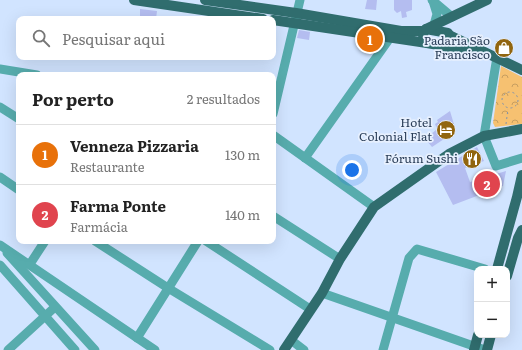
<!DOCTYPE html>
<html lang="pt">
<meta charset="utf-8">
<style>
body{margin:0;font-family:Literata,serif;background:#f6f6f6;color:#222}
.controls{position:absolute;right:12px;bottom:12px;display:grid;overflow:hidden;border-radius:8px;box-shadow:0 4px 16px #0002}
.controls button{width:36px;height:36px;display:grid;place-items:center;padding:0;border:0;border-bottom:1px solid #e0e0e0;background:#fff;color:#222;font:20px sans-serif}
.you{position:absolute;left:352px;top:170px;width:14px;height:14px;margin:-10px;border:3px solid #fff;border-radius:50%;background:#1a73e8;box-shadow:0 0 0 6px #1a73e833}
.badge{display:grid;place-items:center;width:26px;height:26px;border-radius:50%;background:#0b8043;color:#fff;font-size:13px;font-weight:700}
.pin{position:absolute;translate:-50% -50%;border:2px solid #fff;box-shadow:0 1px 4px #0006}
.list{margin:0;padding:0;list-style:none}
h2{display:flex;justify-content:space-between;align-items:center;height:52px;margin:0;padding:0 16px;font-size:17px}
h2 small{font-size:13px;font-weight:400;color:#767676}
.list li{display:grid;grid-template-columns:26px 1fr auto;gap:12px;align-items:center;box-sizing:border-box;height:60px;padding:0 16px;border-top:1px solid #e0e0e0}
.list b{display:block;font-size:15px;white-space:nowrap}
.list p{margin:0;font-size:13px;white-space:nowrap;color:#767676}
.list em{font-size:13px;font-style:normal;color:#767676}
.icon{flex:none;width:22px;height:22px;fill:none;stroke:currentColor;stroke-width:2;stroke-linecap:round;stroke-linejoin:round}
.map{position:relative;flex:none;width:522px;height:350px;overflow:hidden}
.search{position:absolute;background:#fff;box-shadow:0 4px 16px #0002;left:16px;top:16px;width:260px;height:44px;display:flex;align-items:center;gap:10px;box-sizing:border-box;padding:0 14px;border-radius:8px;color:#767676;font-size:15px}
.panel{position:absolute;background:#fff;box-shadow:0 4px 16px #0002;left:16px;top:72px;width:260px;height:172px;border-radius:8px}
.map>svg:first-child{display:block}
.park{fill:url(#park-crowns)}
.building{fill:#b4bdf0}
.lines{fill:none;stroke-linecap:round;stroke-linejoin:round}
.path{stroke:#8093ae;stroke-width:1;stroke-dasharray:2 3;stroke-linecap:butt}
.minor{stroke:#57acad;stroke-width:9}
.major{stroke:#306d6e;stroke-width:10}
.labels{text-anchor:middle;stroke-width:3.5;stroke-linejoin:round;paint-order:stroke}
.poi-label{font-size:12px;fill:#2b3e58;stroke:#e7f0fe;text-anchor:end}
</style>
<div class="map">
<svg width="522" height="350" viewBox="0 0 522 350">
<defs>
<pattern id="park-crowns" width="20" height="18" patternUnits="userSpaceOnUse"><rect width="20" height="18" fill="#f6c171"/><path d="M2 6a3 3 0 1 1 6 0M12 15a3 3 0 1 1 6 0" fill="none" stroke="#c79e60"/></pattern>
</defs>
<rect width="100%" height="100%" fill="#d1e4ff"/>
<!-- park -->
<path class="park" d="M501,66L522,77V124L495,127L493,123Z"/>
<!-- building -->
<g class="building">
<path d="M367,0H377L376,10L365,9Z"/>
<path d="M394,0H412V10L406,12L407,17L402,18L401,11L397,13L394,10Z"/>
<path d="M140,9L157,11L156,19H140Z"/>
<path d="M299,30L310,32L309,40L297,38Z"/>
<path d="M450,111L456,131L432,147L427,141L432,137L430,135L437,129L435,124L438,122L437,120Z"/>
<path d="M477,147L484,161L465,168L470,182L506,171L503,186L453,205L436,172Z"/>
</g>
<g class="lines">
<!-- path -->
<g class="path">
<circle cx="510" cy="100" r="8"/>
<path d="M506,124L508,109"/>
</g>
<!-- minor -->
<g class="minor">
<path d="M432,0L452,17"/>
<path d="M433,1L437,14L434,25"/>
<path d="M497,57L484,136L496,166L522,158"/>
<path d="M0,69L37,75"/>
<path d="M0,107L19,119"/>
<path d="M273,114L300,0"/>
<path d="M273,135L374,207"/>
<path d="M305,158L390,38L391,31"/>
<path d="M0,177L19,190"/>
<path d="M273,216L340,259"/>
<path d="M95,241L168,288L270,350"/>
<path d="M206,241L310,309"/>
<path d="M0,245L155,350"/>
<path d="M7,253L95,350"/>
<path d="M30,264L45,241"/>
<path d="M0,265L75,350"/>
<path d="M322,293L485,350"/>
<path d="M137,338L198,241"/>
<path d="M291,340L304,350"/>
<path d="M8,350L55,307"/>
<path d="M383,350L409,258L417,249L485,269"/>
</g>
<!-- major -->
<g class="major">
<path d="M134,0L263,19"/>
<path d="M205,0L296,13L401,31H424"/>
<path d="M273,20L427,43"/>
<path d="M426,29L448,33L449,35C449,48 436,45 427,43C423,39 421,33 426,29Z"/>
<path d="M426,29L487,0"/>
<path d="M449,35L522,70"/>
<path d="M440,46L478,52"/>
<path d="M497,269L517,197L522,175"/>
<path d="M507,276L518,238L522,230"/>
<path d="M284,350L322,293L340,259L374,207L449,154L484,136L522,129"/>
<path d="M474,350L478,335"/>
<path d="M487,350L491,335"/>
</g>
</g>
<!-- icons -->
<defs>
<symbol id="shop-disc" viewBox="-11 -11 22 22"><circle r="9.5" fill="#91650f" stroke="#e7f0fe"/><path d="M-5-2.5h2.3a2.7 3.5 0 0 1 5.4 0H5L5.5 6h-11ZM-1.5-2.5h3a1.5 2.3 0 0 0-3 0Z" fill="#fff"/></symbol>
<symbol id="hotel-disc" viewBox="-11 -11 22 22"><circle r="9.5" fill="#91650f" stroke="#e7f0fe"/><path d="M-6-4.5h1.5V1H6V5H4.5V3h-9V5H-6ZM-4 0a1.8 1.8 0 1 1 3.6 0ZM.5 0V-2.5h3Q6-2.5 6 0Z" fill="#fff"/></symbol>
<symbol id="restaurant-disc" viewBox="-11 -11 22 22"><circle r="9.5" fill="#91650f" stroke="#e7f0fe"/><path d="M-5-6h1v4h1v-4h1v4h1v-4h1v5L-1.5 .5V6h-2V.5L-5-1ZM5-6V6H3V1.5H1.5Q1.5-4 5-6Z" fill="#fff"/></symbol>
</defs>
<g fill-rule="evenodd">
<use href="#shop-disc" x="493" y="37" width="22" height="22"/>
<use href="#hotel-disc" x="435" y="119" width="22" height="22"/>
<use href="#restaurant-disc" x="461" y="148" width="22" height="22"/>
</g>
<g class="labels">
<!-- poi labels -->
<g class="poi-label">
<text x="490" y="45">Padaria São<tspan x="490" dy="14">Francisco</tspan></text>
<text x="432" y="127">Hotel<tspan x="432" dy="14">Colonial Flat</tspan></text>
<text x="458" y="163">Fórum Sushi</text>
</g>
</g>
</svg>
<div class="controls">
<button>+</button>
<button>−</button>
</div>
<div class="you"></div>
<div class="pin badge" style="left:370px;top:39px;background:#e8710a">1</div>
<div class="pin badge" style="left:487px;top:184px;background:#e0444e">2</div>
<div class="search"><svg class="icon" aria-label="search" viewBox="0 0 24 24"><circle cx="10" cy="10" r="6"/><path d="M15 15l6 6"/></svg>Pesquisar aqui</div>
<section class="panel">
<h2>Por perto<small>2 resultados</small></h2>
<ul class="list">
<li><span class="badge" style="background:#e8710a">1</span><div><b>Venneza Pizzaria</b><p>Restaurante</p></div><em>130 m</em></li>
<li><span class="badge" style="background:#e0444e">2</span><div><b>Farma Ponte</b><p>Farmácia</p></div><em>140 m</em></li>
</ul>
</section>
</div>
